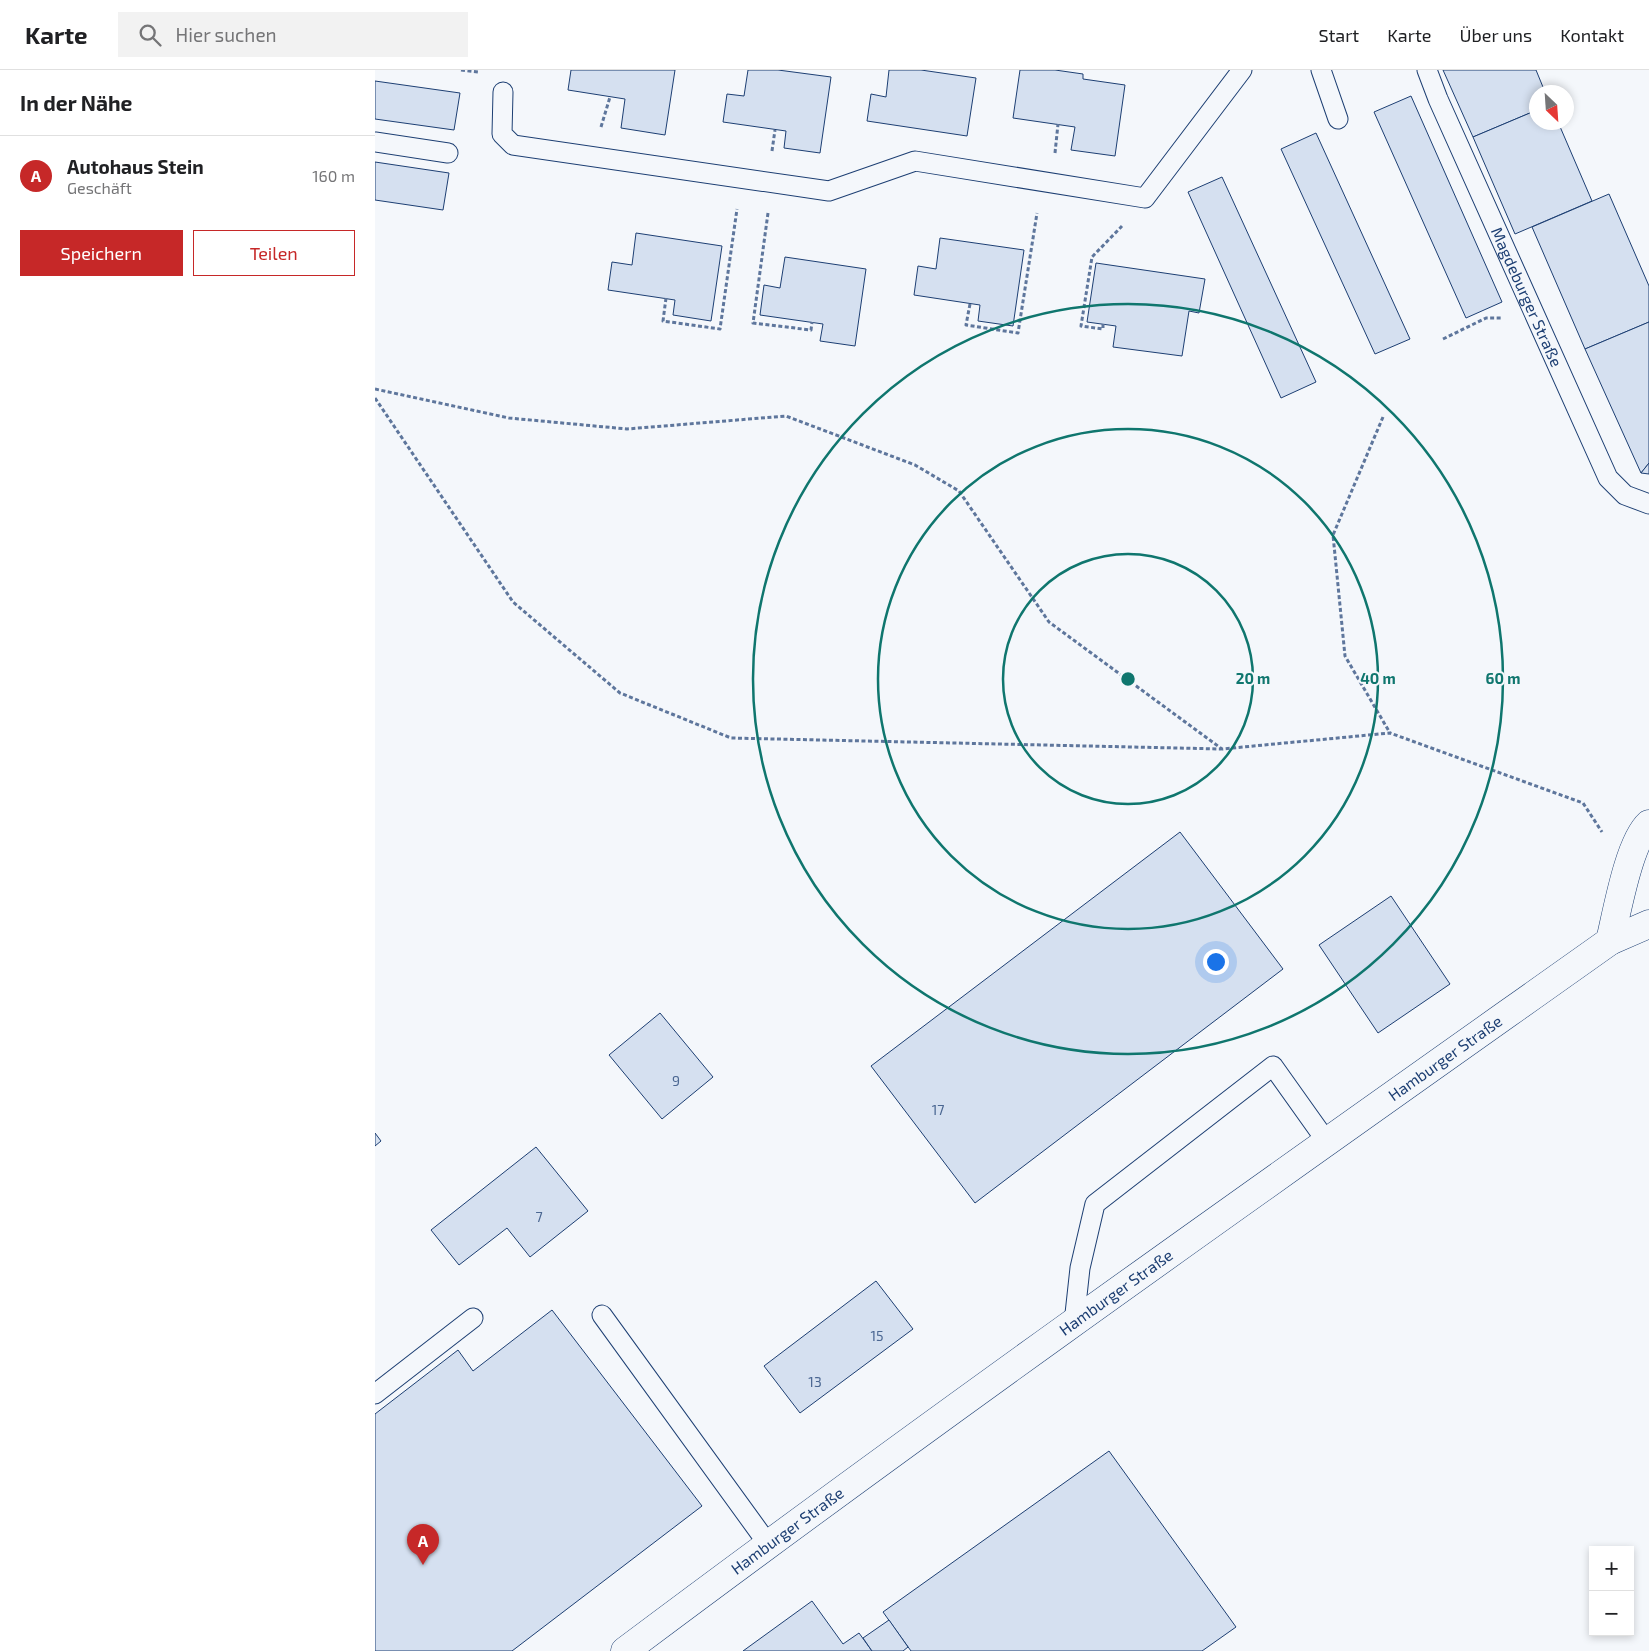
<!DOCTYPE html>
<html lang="de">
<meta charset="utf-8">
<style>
body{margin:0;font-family:"Exo 2",sans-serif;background:#f2f2f2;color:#202124}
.controls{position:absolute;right:15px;bottom:15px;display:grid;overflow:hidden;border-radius:0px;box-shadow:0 2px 8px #0003}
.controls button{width:45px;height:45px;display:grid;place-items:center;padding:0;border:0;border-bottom:1px solid #e0e0e0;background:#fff;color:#202124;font:25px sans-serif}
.compass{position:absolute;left:1154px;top:15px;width:45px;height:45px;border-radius:50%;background:#fff;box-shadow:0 2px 8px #0003;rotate:155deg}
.you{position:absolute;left:840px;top:891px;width:18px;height:18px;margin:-12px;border:4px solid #fff;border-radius:50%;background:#1a73e8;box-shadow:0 0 0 8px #1a73e833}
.badge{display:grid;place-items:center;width:32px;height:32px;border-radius:50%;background:#c62828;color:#fff;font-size:16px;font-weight:700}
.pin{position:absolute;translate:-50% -41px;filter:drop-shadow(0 1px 2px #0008)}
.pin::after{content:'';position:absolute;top:26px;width:18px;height:15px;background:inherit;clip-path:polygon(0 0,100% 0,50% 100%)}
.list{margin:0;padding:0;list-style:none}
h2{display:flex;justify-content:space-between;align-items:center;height:65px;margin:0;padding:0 20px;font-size:21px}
h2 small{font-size:16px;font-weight:400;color:#757577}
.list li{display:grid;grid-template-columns:32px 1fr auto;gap:15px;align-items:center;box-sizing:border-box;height:80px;padding:0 20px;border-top:1px solid #e0e0e0}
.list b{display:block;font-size:19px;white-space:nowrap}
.list p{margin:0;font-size:16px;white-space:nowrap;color:#757577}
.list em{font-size:16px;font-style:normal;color:#757577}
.actions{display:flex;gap:10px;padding:15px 20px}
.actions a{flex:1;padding:11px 0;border:1px solid #c62828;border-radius:0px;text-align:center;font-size:18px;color:#c62828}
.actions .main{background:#c62828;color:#fff}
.icon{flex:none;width:28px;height:28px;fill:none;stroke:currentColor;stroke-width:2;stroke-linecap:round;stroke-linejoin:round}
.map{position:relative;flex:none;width:1274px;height:1581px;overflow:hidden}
header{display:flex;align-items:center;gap:30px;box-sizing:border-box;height:70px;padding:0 25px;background:#fff;border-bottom:1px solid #e0e0e0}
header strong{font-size:24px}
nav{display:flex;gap:28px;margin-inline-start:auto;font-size:18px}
.search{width:350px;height:45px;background:#f2f2f2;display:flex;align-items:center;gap:12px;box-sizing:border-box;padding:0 18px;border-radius:0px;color:#757577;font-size:19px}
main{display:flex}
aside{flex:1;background:#fff}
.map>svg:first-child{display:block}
.building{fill:#d5e0f0;stroke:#1d3f73}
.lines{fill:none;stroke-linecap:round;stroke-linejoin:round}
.service-casing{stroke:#1d3f73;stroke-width:21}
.minor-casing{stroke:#1d3f73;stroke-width:29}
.path{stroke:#5e769c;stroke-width:3;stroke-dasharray:4 2.5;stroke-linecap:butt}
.service{stroke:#f4f7fb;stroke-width:19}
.minor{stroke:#f4f7fb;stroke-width:28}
.ring{fill:none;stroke:#0f766e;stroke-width:2.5}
.labels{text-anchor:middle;stroke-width:4;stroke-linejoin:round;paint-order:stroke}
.number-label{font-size:14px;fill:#4b6792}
.street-label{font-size:16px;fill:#1d3f73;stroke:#f4f7fb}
.centre{fill:#0f766e;stroke:#f4f7fb;stroke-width:2.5}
.ring-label{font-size:15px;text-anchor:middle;font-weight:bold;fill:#0f766e;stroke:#f4f7fb;stroke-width:4;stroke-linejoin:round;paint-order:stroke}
</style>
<header>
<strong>Karte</strong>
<div class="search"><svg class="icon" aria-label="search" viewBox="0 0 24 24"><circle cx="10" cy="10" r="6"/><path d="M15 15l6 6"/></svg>Hier suchen</div>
<nav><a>Start</a><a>Karte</a><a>Über uns</a><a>Kontakt</a></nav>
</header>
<main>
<aside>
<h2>In der Nähe<small></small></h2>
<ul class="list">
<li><span class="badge">A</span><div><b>Autohaus Stein</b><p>Geschäft</p></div><em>160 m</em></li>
</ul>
<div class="actions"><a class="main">Speichern</a><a>Teilen</a></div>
</aside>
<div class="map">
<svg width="1274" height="1581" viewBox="0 0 1274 1581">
<rect width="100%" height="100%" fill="#f4f7fb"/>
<!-- building -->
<g class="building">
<path d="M196,0H300L290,65L246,58L250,29L193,20Z"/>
<path d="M373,0H403L456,7L445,83L409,78L411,61L348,52L352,24L369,26Z"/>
<path d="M514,0H546L601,8L592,66L492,51L496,24L511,27Z"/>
<path d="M645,0H680L708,4V9L750,15L740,86L696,80L700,57L638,48Z"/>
<path d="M1068,0H1161L1170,22H1162V40L1098,67Z"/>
<path d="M0,11L85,23L79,60L0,49Z"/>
<path d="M1036,26L1127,232L1091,248L999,42Z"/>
<path d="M1162,40V52H1183L1217,131L1140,164L1098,67Z"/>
<path d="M941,63L1035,269L1000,284L906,79Z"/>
<path d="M0,92L74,103L68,140L0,130Z"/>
<path d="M847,107L941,312L906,328L813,122Z"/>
<path d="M1234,124L1274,216V252L1210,279L1157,157Z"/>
<path d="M261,163L347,176L336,251L298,245L300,230L233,220L237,192L257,195Z"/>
<path d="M565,168L649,180L638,256L603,251L605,235L539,225L543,196L561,199Z"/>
<path d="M410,187L491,199L480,276L445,271L448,254L385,245L389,215L405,218Z"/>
<path d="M721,193L830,209L824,243L814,241L807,286L738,277L741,256L712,252Z"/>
<path d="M1274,252V393L1266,403L1210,279Z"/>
<path d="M1274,393V404L1266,403Z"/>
<path d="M805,762L908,899L600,1133L496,996Z"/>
<path d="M1016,826L1075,914L1003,963L944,875Z"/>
<path d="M285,943L338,1007L287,1049L234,985Z"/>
<path d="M0,1063L6,1071L0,1076Z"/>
<path d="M161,1077L213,1141L155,1187L132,1158L84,1195L56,1160Z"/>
<path d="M501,1211L538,1259L425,1343L389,1296Z"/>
<path d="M177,1240L327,1436L137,1581H0V1344L83,1280L98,1301Z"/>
<path d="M734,1381L861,1557L827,1581H536L508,1542Z"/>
<path d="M437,1531L468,1574L484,1563L497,1581H368Z"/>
<path d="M514,1550L533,1577L528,1581H497L488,1568Z"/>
</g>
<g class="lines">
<defs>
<g id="service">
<path d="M946,0L963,49"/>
<path id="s1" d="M1052,0L1063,29L1233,408L1250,425L1274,434"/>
<path d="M128,22L127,64L138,75L454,121L540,91L770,128L867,0"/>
<path d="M0,72L73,83"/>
<path d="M227,1245L393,1474"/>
<path d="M699,1253L705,1198L720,1134L898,996L952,1072"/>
<path d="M0,1324L98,1248"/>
</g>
<g id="minor">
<path d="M1235,871C1242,842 1254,772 1274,754"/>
<path id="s2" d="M250,1581C574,1338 905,1105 1235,871L1274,854"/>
</g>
</defs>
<!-- service casing -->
<use href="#service" class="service-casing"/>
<!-- minor casing -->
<use href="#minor" class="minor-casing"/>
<!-- path -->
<g class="path">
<path d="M86,0L103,2"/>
<path d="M226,57L235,27"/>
<path d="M397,81L400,60"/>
<path d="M680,83L683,54"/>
<path d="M393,143L378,253L436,260L437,252"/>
<path d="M291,228L288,251L345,259L362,139"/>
<path d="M595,234L591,255L643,263L662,143"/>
<path d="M728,254V259L706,256L717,187L747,156"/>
<path d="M1068,269L1111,248H1128"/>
<path d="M0,319L134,348L252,359L411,346L540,395L584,421L674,552L847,679L1015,663L1208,733L1227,762"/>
<path d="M0,328L138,532L245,623L356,668L846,679"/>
<path d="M1008,347L958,465L970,586L1015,663"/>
</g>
<!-- service -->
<use href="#service" class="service"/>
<!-- minor -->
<use href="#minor" class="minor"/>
</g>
<!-- distance rings -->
<g class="ring">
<circle cx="753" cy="609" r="125"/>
<circle cx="753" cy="609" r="250"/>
<circle cx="753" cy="609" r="375"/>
</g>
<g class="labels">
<!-- number labels -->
<g class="number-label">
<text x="301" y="1016">9</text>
<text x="563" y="1045">17</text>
<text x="164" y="1152">7</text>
<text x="502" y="1271">15</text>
<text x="440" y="1317">13</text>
</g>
<!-- street labels -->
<g class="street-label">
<text dy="6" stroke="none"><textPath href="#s1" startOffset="248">Magdeburger Straße</textPath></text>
<text dy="6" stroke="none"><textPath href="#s2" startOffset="1012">Hamburger Straße</textPath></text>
<text dy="6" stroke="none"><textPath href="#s2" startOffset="608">Hamburger Straße</textPath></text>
<text dy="6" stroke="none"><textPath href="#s2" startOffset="202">Hamburger Straße</textPath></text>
</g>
</g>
<circle cx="753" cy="609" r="8" class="centre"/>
<g class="ring-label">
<text x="878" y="614">20 m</text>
<text x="1003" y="614">40 m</text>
<text x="1128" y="614">60 m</text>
</g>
</svg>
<div class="controls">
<button>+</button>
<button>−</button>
</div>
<svg class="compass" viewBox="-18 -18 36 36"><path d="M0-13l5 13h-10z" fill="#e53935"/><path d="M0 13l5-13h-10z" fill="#757577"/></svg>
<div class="you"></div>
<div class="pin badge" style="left:48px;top:1495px">A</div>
</div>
</main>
